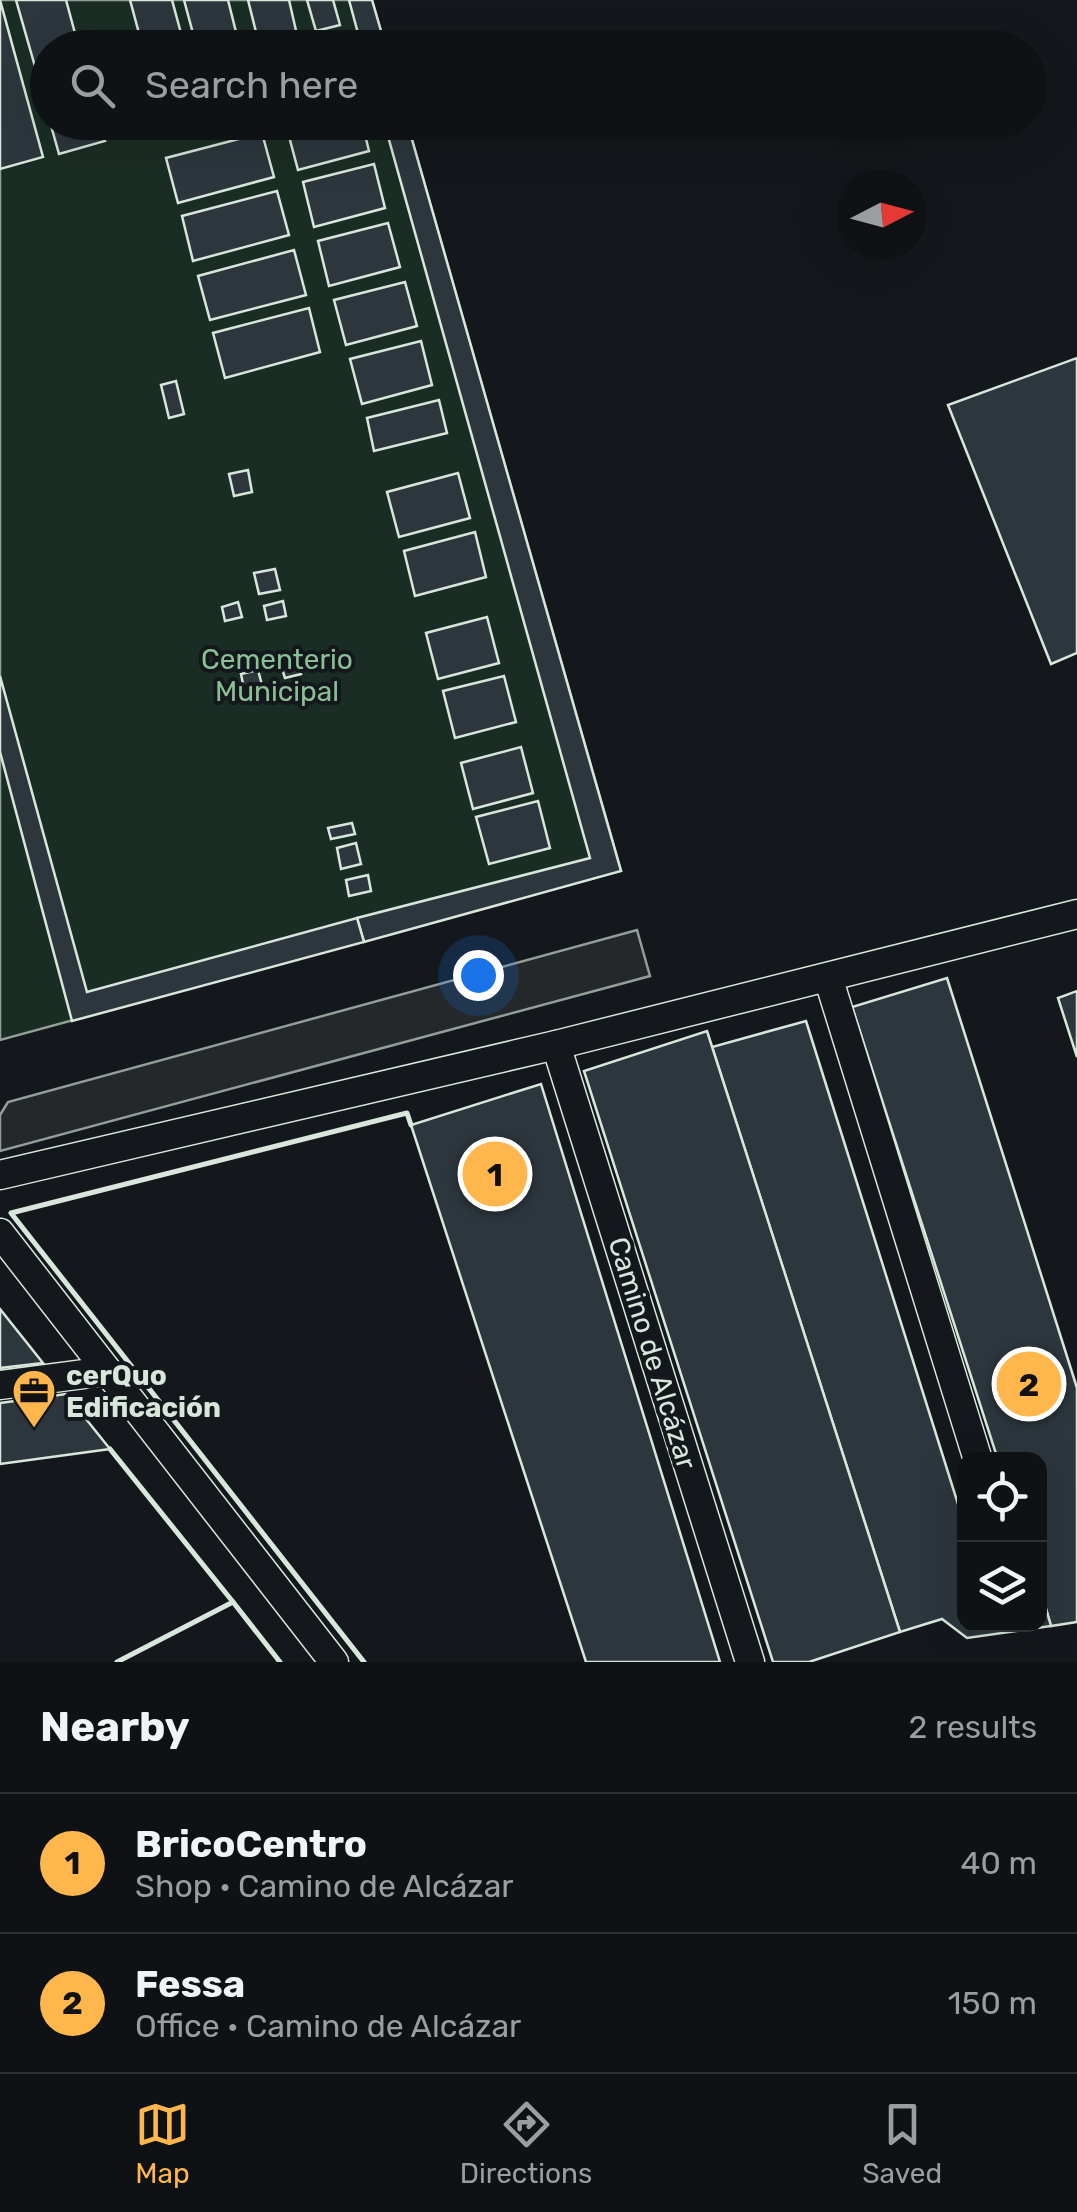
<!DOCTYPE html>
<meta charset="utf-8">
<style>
body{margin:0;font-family:Rubik,sans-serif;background:#181b1e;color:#f1f3f6}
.controls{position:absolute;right:30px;bottom:30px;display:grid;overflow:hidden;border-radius:20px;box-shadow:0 10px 40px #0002}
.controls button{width:90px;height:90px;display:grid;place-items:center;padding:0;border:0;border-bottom:2px solid #2f3234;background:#0f1215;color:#f1f3f6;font:50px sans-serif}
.compass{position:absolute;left:837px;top:170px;width:90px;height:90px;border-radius:50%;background:#0f1215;box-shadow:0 10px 40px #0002;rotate:84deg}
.you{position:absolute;left:478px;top:975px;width:35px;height:35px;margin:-25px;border:8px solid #fff;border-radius:50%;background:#1a73e8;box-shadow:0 0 0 15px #1a73e833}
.badge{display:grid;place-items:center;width:65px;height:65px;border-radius:50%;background:#ffb74d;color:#111;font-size:32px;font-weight:700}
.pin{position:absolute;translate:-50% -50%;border:5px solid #fff;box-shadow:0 2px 10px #0006}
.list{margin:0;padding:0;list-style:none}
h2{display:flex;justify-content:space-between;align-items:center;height:130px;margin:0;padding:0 40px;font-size:42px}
h2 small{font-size:32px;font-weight:400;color:#9b9ea0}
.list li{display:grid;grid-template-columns:65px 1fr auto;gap:30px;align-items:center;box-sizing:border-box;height:140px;padding:0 40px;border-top:2px solid #2f3234}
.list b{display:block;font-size:38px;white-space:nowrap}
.list p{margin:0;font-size:32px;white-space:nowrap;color:#9b9ea0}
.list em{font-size:32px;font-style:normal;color:#9b9ea0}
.icon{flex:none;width:55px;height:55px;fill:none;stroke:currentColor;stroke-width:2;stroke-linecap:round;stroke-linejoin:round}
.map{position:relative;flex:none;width:1077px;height:1662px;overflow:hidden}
.search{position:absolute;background:#0f1215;box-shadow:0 10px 40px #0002;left:30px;right:30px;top:30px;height:110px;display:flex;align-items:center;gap:25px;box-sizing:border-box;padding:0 35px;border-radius:55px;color:#9b9ea0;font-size:38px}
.sheet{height:410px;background:#0f1215}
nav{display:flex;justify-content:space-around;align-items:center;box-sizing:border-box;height:140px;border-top:2px solid #2f3234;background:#0f1215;font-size:28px;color:#9b9ea0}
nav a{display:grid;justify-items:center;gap:5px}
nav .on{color:#ffb74d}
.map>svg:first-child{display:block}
.green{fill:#1a2d24;stroke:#939e99;stroke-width:2.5}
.parking{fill:#24282b;stroke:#939e99;stroke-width:2.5}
.building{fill:#2c363c;stroke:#d8e6dc;stroke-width:2.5}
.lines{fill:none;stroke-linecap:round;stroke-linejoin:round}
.minor-casing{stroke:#d8e6dc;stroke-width:31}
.minor{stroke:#14181c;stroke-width:28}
.wall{stroke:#d8e6dc;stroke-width:5}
.labels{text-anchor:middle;stroke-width:8;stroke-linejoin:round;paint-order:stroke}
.park-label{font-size:28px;fill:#8ac095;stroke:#14181c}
.street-label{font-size:28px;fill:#d8e6dc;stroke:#14181c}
.poi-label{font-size:28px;font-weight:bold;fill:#d8e6dc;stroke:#14181c;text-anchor:start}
</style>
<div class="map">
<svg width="1077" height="1662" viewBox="0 0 1077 1662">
<rect width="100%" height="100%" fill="#14181c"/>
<!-- green -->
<path class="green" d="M0,0H372L385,47L48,48V122L407,123L621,871L0,1040Z"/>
<!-- parking -->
<path class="parking" d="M637,930L650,976L0,1151V1115L8,1102Z"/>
<!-- building -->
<g class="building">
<path d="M0,0L43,157L0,169Z"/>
<path d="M16,0H66L79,48H48V112Z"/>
<path d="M130,0H172L185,48H143Z"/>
<path d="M184,0H228L240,48H197Z"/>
<path d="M248,0H289L300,48H260Z"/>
<path d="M307,0H333L340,25L316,31Z"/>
<path d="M349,0H372L386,48H362Z"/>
<path d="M50,122H100L105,141L59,154Z"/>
<path d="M296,122H362L369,151L298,170L286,125Z"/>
<path d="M384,122H407L621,871L364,942L357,918L590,858Z"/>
<path d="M262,133L274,177L178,203L166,158Z"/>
<path d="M374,164L385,208L314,227L303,182Z"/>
<path d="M277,191L289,235L193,261L182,216Z"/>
<path d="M388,223L400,267L329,286L318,241Z"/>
<path d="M294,250L306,295L210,320L198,276Z"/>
<path d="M405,282L417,326L346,345L334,300Z"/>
<path d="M309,308L320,352L225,378L213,333Z"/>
<path d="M421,341L432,385L362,404L350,359Z"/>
<path d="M1077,358V653L1051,664L948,405Z"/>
<path d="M176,381L184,414L169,418L161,385Z"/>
<path d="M439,400L447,433L374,451L367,418Z"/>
<path d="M248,470L252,492L234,496L229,474Z"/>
<path d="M458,473L470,518L399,537L387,492Z"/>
<path d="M475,532L486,577L415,596L404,551Z"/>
<path d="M275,569L280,590L259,594L254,573Z"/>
<path d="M283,601L286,616L267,620L264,606Z"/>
<path d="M238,602L242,617L225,621L222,607Z"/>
<path d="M487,617L499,663L438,679L426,633Z"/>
<path d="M297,659L301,674L285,678L280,663Z"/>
<path d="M258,670L262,685L244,689L241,674Z"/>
<path d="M0,676L87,992L357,918L364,942L72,1021L0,752Z"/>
<path d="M504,676L516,722L455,738L443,691Z"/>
<path d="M521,747L533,793L473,809L461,763Z"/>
<path d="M538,801L550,848L489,864L476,817Z"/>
<path d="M352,823L355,834L331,839L328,828Z"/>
<path d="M356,843L361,864L341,869L337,848Z"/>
<path d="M368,875L371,891L349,896L346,880Z"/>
<path d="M947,978L1077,1388V1622L1051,1626L1040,1588V1460H998L852,1007Z"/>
<path d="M1077,991V1057L1058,998Z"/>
<path d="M806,1021L964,1523V1624H1040L1041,1592L1051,1626L967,1638L942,1619L900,1632L712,1047Z"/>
<path d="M707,1031L900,1632L809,1662H773L584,1071Z"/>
<path d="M541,1084L720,1662H586L411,1125Z"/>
<path d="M0,1309L43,1363L0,1368Z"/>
<path d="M66,1394L110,1449L0,1464V1403Z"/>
</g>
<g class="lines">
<defs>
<g id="minor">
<path d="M828,977L978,1460"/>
<path d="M556,1045L750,1662"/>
<path d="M0,1175L556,1045L1077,914"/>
<path d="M0,1233L334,1662"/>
<path d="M0,1385L107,1371"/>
</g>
</defs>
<!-- minor casing -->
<use href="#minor" class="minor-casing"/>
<!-- minor -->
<use href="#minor" class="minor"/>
<!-- wall -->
<g class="wall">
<path d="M110,1449L233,1602L117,1662"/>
<path d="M233,1602L280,1662"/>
<path d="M364,1662L11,1213L407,1113L411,1125"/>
</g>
</g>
<!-- icons -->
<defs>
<symbol id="office-pin" viewBox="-11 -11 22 30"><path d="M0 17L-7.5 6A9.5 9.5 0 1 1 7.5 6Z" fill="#ffb74d" stroke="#14181c"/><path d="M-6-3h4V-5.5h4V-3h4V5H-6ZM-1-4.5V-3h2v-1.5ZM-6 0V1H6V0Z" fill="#111"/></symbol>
</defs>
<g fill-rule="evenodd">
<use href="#office-pin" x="9" y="1366" width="50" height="68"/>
</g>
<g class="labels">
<!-- park labels -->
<g class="park-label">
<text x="277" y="669">Cementerio<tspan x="277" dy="32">Municipal</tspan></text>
</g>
<!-- street labels -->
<g class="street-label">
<text transform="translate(653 1353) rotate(73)" y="10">Camino de Alcázar</text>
</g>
<!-- poi labels -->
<g class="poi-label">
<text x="66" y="1385">cerQuo<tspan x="66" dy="32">Edificación</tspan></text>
</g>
</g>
</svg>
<div class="controls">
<button><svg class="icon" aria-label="locate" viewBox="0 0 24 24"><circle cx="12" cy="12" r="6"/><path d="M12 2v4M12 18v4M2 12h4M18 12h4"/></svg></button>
<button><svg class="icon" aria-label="layers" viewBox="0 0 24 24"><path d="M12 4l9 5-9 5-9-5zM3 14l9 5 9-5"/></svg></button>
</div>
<svg class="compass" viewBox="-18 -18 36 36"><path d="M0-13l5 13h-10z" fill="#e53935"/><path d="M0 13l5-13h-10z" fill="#9b9ea0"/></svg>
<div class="you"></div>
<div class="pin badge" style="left:495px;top:1174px">1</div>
<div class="pin badge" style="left:1029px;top:1384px">2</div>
<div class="search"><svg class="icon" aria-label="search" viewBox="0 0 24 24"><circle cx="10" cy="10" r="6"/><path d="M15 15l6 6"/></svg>Search here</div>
</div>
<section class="sheet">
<h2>Nearby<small>2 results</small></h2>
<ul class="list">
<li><span class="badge">1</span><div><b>BricoCentro</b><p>Shop · Camino de Alcázar</p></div><em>40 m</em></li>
<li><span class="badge">2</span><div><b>Fessa</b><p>Office · Camino de Alcázar</p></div><em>150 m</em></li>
</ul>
</section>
<nav>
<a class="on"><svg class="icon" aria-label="map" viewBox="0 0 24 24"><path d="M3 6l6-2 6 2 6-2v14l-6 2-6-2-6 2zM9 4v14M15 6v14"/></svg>Map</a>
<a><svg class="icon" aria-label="directions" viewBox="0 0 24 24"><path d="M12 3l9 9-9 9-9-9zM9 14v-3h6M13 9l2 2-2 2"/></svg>Directions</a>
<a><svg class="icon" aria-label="saved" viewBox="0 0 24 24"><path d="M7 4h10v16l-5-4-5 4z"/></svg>Saved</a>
</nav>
